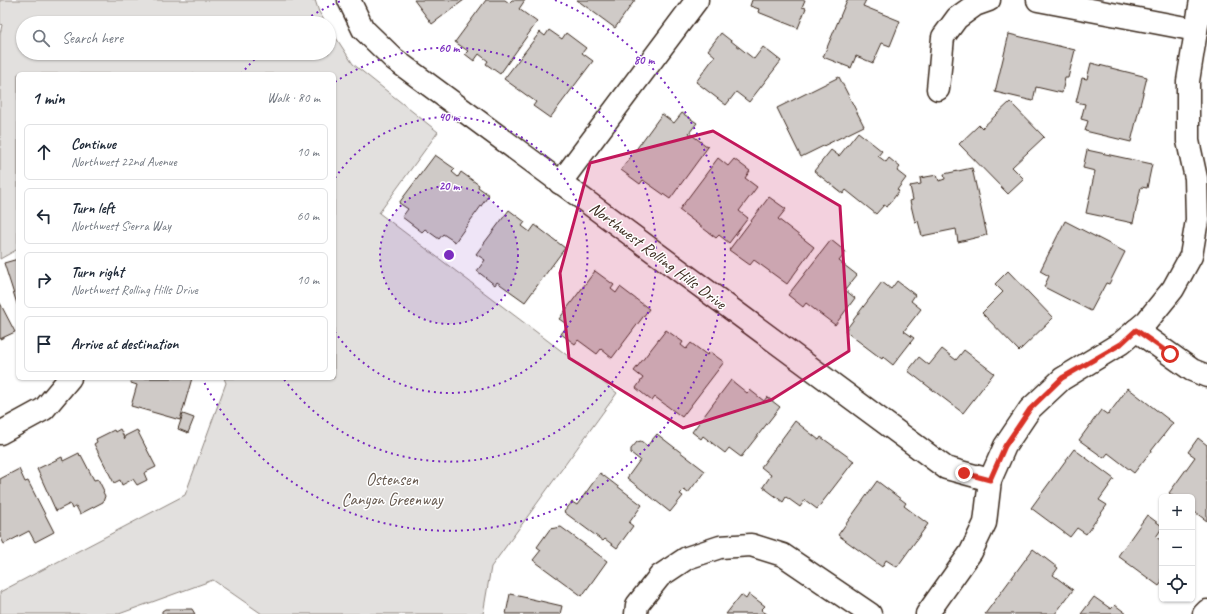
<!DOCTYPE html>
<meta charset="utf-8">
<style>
body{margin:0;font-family:Caveat,sans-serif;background:#f2f2f3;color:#1f2937}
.controls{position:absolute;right:12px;bottom:12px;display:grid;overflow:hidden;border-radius:6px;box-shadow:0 1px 3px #0004}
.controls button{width:36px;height:36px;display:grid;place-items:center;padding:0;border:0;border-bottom:1px solid #e0e1e3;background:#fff;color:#1f2937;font:20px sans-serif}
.stop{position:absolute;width:12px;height:12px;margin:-9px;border:3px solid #d93025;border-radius:50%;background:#fff}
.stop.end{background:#d93025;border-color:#fff;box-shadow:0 1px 4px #0008}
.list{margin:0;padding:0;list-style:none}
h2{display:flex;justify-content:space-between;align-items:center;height:52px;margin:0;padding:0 16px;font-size:17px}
h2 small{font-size:13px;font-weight:400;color:#747a83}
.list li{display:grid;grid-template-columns:26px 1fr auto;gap:12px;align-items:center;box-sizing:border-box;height:56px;margin:0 8px 8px;padding:0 8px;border:1px solid #e0e1e3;border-radius:6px}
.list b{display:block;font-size:15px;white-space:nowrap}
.list p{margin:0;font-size:13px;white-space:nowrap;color:#747a83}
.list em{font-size:13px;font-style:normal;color:#747a83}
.icon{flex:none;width:22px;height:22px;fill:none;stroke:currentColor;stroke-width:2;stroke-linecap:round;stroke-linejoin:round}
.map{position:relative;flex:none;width:1207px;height:614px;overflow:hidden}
.search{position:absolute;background:#fff;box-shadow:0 1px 3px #0004;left:16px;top:16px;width:320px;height:44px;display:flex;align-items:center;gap:10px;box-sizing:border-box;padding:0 14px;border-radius:22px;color:#747a83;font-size:15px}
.panel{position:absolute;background:#fff;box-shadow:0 1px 3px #0004;left:16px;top:72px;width:320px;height:308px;border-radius:6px}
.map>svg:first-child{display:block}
.green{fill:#e2e0de;stroke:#8e857e}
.building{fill:#cfcac7;stroke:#3b2a1e}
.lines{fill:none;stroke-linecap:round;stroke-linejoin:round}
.street-casing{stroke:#3b2a1e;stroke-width:25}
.street{stroke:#fff;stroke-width:22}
.route{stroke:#d93025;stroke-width:5}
.marked{fill:#c2185b;fill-opacity:0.2;stroke:#c2185b;stroke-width:3;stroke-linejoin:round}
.ring{fill:none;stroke:#7b2cbf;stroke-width:2;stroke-dasharray:2 4}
.labels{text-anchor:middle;stroke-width:3;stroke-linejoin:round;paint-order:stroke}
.street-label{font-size:17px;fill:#3b2a1e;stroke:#fff}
.park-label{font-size:17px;fill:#65584e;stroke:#fff}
.centre{fill:#7b2cbf;stroke:#fff;stroke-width:2}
.ring-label{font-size:12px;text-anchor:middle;font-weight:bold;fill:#7b2cbf;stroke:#fff;stroke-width:3;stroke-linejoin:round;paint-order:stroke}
</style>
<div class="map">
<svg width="1207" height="614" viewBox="0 0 1207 614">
<rect width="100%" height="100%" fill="#fff"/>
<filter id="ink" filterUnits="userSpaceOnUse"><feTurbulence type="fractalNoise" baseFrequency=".025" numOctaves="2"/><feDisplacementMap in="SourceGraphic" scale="8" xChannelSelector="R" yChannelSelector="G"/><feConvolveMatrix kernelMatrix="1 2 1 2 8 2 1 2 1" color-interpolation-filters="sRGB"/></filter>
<g filter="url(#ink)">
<!-- green -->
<path class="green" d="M0,0H315L319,12L326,23H23V53H329V27L353,64L438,132L379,213L617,393L491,567L483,614H262L213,580L119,614H0V592L185,495L226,383L224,378H334V74H18V249L0,259V34L2,25L0,23Z"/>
<!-- building -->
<g class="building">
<path d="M414,0H464L432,24Z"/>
<path d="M486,0H505L509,3L512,0H525L519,9L537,22L500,74L486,64L488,61L479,54L474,61L465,54L468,51L455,42Z"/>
<path d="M577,0H635L615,28Z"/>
<path d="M752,0H805L802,7L806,8L798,28L758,12L759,9L750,6Z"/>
<path d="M847,0H866L863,6L900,21L890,46L882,43L873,63L856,56L851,68L823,57Z"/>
<path d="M549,30L562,39L566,33L586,48L582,53L593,61L550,118L533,106L536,102L504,79L540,32L545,36Z"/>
<path d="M721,33L754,59L763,47L781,61L749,102L736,92L726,105L696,82L715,56L708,50Z"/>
<path d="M1009,34L1075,50L1068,78H1065L1062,93L1036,87L1033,101L995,92Z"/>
<path d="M1091,63L1147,77L1131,142L1085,131L1088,121L1081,119L1085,104L1076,102L1082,78L1087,79Z"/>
<path d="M839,77L864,126L801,157L777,108Z"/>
<path d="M1010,102L1044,137L1012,167L1024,179L1008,194L959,144L979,125L982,128Z"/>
<path d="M682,113L697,123L689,133L708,147L670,199L643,180L640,184L621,170L662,114L674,123Z"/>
<path d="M858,132L882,151L878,156L886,162L889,158L900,167L897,171L906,178L897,190L899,191L887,207L884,205L876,214L846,190L843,194L814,171L831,150L839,156Z"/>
<path d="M1087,150L1152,164L1147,188L1141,187L1133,223L1086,213L1095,171L1083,168Z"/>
<path d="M435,155L455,169L452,172L458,177L461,172L479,185L478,187L489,195L455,242L443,234L439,239L425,229L422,232L402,217L408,209L399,203Z"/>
<path d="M718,158L728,166L734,159L750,171L745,178L757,187L739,211L748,218L729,243L719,235L716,238L679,210Z"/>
<path d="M972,168L987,235L958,242L956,229L922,236L918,221L915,222L910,201L913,200L910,186L921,184L920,178L937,175L939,181L945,179L944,174Z"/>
<path d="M769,197L786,209L778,219L814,247L787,284L754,260L750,265L729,250Z"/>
<path d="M509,210L525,222L522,226L530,232L535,225L565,248L525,302L497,282L495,285L477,271L485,260L476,254Z"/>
<path d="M1065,221L1125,252L1109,284L1106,283L1091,311L1044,287L1049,276L1040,271Z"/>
<path d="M831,240L846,252L839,261L857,275L845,290L855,298L835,325L806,303L803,307L788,295Z"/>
<path d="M18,259V307L4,263Z"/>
<path d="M595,271L614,285L611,289L616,293L620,287L649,309L612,358L601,349L597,354L578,340L575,344L561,334L568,325L559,319Z"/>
<path d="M1008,271L1053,318L1019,351L982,313L1003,292L995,284Z"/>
<path d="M897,281L915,295L911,301L921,309L904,331L914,338L893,365L883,357L882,359L845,331L882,282L891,289Z"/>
<path d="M0,303L15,332L0,339Z"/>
<path d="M666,330L683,342L681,345L686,349L691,343L707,355L710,352L724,362L682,417L655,397L652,401L636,388L643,378L634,371Z"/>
<path d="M942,349L956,360L964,350L994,373L963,413L908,371L919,357L929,365Z"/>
<path d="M132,378H192L180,420L131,406L137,385L131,383Z"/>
<path d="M731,380L747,393L750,390L764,401L767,397L780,407L741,457L729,448L725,453L703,436L701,439L692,432Z"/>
<path d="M1128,388L1173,423L1134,473L1108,453L1104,458L1079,440L1101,410L1108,415Z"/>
<path d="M183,414L194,418L188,433L178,429Z"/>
<path d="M795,421L819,440L821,437L854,461L817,509L805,500L800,507L786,497L783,502L763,487L771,475L761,467Z"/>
<path d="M120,429L125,439V436L137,430L156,467L144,473L147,480L137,485L133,479L122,485L120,480L114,483L94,444L97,442L96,439L114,430L115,432Z"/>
<path d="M657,434L705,471L688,493L684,490L680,494L683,496L670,512L627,478L640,460L631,453V449L637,442L641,441L647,446Z"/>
<path d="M1198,438L1207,445V521L1192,510V497H1174L1169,493L1195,457L1188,452Z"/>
<path d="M1074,449L1114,479L1099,500L1107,505L1086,534L1077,528L1070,537L1031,508Z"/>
<path d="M79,453L80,456L81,455L94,480L98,479L104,491L103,492L105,496L103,502L80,514L76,506L72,509L70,504L56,511L37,469L62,457L63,461Z"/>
<path d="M19,469L25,482L28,481L54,532L35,542L29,531L4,544L0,536V479Z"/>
<path d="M600,473L642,505L629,523L633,526L617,548L605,539L603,541L564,512L572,502L577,505Z"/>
<path d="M877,481L906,503L904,506L928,524L897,567L886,560L882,567L838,535Z"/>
<path d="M1147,515L1162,526V528L1156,537L1162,541V582L1159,586L1118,556Z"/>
<path d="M561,527L607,561L582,596L533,560L541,550L537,547L550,529Z"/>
<path d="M1033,549L1058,568L1053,575L1073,590L1055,614H985Z"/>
<path d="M510,594L562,606L560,614H506Z"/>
<path d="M749,594L765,606L761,610L767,614H726L741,595L746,599Z"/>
<path d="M1094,597L1111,609L1115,605L1127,614H1081Z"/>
<path d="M165,609H192L195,614H162V611Z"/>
</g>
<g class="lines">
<defs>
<g id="street">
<path d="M349,0L363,29L394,59L946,468L990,480"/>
<path d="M1038,0L1196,30"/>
<path d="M938,89L943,37L957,18L975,5L989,0"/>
<path d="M560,183L697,0"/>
<path d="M1136,330L1192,370L1207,376"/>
<path d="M0,433L44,409L70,378"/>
<path d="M636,614L637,605L660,576L687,558L720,547L751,545L783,555L870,614"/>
<path d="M927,614L971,552L985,523L990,480L1005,446L1030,409L1062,379L1121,343L1147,321L1173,289L1191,256L1197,220L1196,178L1188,141V81L1201,0"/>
<path d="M1204,614L1207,611"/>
</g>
</defs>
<!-- street casing -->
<use href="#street" class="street-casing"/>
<!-- street -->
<use href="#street" class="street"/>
</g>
</g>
<g class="lines" filter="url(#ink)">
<!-- route -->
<path class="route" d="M964,473L990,480L1005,446L1030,409L1062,378L1121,344L1136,330L1170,354"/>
</g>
<!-- marked area -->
<path class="marked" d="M713,131L840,206L849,351L771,400L683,428L569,358L560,273L590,163Z"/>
<!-- distance rings -->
<circle cx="449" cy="255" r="69" fill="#7b2cbf" fill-opacity=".12"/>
<g class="ring">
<circle cx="449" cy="255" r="69"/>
<path d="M335 178A138 138 0 1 1 335 332"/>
<path d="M335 82A207 207 0 1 1 283 378"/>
<path d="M241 74A276 276 0 0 1 261 53M301 22A276 276 0 0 1 343 0M555 0A276 276 0 1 1 202 378"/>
</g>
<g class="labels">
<!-- street labels -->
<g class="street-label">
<text transform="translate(658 255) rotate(37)" y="6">Northwest Rolling Hills Drive</text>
</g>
<!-- park labels -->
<g class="park-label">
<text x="392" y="485">Ostensen<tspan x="392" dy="20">Canyon Greenway</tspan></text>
</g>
</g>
<circle cx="449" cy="255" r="6" class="centre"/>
<g class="ring-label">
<text x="449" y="52">60 m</text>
<text x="644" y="64">80 m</text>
<text x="449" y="121">40 m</text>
<text x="449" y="190">20 m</text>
</g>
</svg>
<div class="controls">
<button>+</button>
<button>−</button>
<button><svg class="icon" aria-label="locate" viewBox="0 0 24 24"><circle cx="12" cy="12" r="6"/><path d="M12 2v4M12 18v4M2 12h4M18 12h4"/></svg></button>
</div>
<div class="stop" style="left:1170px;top:354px"></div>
<div class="stop end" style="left:964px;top:473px"></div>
<div class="search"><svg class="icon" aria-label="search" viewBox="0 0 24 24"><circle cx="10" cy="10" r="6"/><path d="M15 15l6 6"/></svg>Search here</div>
<section class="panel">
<h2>1 min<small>Walk · 80 m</small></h2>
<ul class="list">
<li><svg class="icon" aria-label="ahead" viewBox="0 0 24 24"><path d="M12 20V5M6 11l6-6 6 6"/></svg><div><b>Continue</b><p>Northwest 22nd Avenue</p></div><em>10 m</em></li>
<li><svg class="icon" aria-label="left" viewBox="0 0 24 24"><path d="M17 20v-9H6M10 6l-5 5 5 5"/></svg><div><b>Turn left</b><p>Northwest Sierra Way</p></div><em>60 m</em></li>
<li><svg class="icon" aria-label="right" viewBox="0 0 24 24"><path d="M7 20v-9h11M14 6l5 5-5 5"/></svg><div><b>Turn right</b><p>Northwest Rolling Hills Drive</p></div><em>10 m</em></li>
<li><svg class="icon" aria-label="arrive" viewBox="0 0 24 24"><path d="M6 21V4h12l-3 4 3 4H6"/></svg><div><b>Arrive at destination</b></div></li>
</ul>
</section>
</div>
